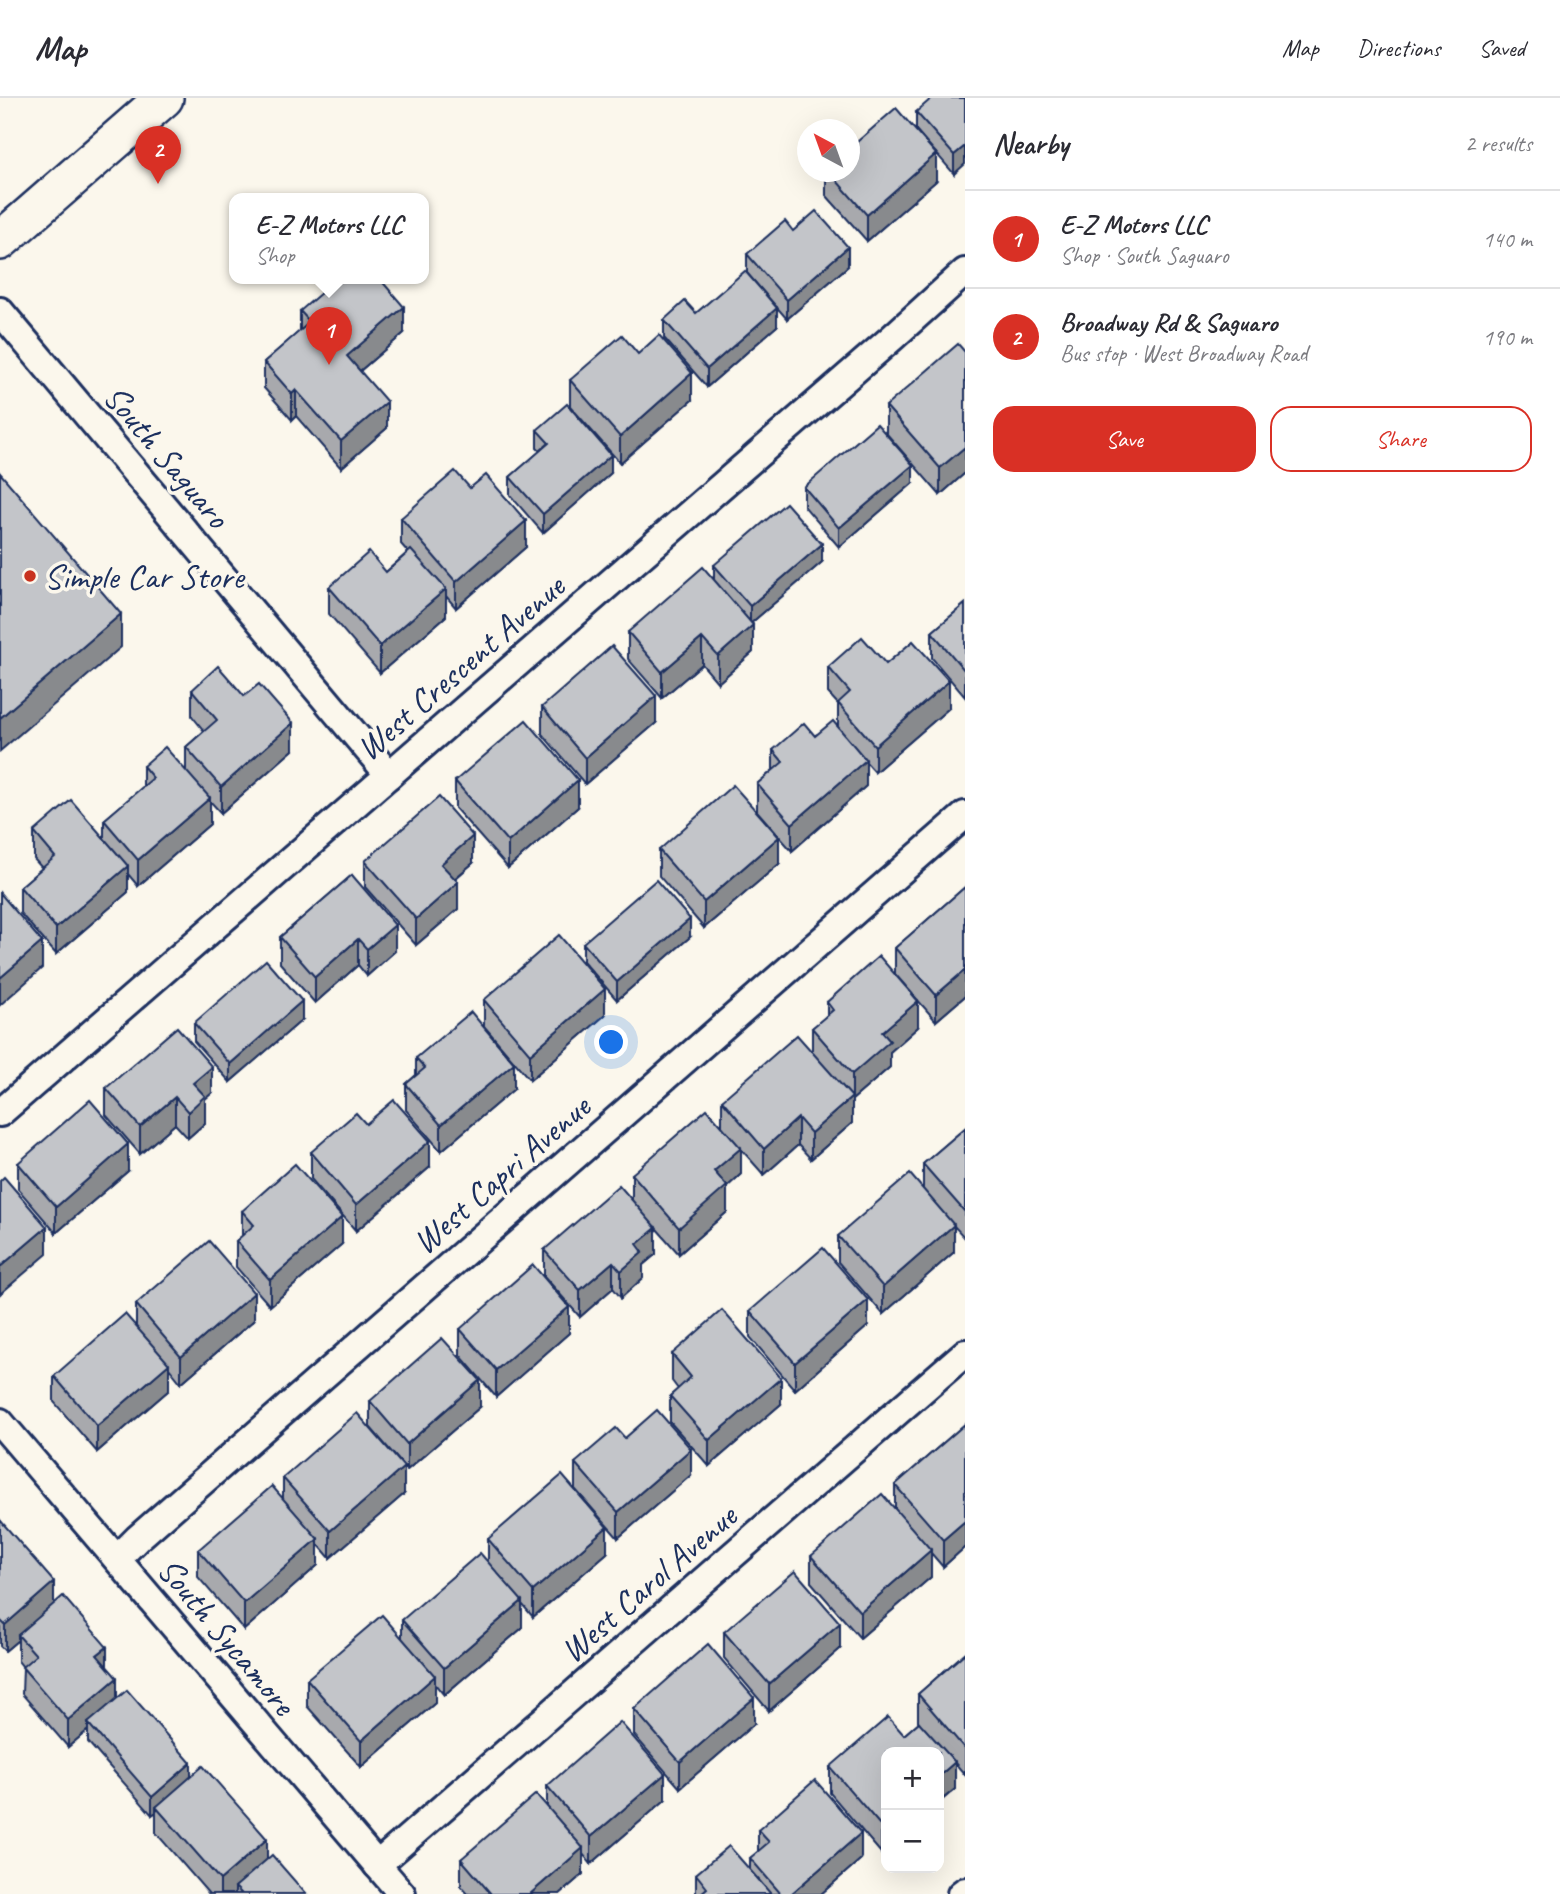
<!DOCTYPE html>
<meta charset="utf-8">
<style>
body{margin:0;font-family:Caveat,sans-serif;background:#f2f2f3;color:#2b2b33}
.controls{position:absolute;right:21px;bottom:21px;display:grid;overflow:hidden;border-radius:14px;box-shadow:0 7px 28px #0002}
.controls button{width:63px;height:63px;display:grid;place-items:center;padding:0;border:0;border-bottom:2px solid #e1e1e2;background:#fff;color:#2b2b33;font:35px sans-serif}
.compass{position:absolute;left:797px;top:21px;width:63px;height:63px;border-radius:50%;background:#fff;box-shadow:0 7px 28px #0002;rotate:319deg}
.you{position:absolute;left:612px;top:945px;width:24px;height:24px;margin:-18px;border:5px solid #fff;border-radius:50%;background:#1a73e8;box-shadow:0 0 0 10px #1a73e833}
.badge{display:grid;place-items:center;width:46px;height:46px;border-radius:50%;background:#d93025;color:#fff;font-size:23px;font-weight:700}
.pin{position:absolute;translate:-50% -58px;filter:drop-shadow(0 2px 4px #0008)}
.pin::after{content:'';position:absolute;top:37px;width:24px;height:21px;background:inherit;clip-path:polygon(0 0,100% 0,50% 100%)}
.popup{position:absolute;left:229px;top:95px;width:200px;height:91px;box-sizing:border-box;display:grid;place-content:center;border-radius:14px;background:#fff;filter:drop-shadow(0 2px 5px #0005);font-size:23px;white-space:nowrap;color:#7c7c81}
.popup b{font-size:26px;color:#2b2b33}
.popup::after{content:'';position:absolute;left:50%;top:100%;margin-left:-14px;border:14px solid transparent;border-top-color:#fff}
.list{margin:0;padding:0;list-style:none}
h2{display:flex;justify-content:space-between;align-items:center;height:91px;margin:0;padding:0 28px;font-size:30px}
h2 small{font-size:23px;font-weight:400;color:#7c7c81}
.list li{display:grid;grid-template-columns:46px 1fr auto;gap:21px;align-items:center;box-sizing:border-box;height:98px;padding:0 28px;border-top:2px solid #e1e1e2}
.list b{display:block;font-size:26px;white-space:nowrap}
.list p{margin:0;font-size:23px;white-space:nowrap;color:#7c7c81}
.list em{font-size:23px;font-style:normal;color:#7c7c81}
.actions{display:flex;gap:14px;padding:21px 28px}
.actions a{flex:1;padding:16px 0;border:2px solid #d93025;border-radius:21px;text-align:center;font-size:24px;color:#d93025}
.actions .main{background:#d93025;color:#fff}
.map{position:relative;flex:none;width:965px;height:1796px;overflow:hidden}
header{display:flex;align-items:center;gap:42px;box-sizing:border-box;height:98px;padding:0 35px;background:#fff;border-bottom:2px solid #e1e1e2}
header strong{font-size:33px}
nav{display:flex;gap:38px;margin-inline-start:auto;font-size:24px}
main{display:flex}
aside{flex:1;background:#fff}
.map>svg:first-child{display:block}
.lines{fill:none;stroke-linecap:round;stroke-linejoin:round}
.street-casing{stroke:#1b2f5e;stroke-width:32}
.secondary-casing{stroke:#1b2f5e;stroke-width:42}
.street{stroke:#fbf7ec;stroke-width:26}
.secondary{stroke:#fbf7ec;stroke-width:37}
.wall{fill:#a8a9ad;stroke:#1b2f5e;stroke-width:2}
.shaded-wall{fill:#888a8d;stroke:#1b2f5e;stroke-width:2}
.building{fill:#c3c5c9;stroke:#1b2f5e;stroke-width:2}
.poi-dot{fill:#c8321e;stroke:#fbf7ec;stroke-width:2.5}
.labels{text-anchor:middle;stroke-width:7;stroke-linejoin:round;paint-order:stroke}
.street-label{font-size:35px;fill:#1b2f5e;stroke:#fbf7ec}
.poi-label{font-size:35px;fill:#1b2f5e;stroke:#fbf7ec;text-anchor:start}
</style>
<header>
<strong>Map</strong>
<nav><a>Map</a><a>Directions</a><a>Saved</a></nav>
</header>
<main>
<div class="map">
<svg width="965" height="1796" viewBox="0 0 965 1796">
<rect width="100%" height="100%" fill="#fbf7ec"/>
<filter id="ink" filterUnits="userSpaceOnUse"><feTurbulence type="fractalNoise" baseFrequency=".0143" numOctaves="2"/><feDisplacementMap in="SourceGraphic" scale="14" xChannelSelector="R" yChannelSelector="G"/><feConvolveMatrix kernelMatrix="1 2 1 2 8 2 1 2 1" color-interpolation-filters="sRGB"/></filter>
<g filter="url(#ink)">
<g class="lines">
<defs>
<g id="street">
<path d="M0,213L389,677"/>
<path d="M0,1015L893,239L965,174"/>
<path d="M0,1324L402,1796"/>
<path d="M117,1461L138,1440L965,717"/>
<path d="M377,1767L965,1255"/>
<path d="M961,1796L965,1793"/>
</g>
<path id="secondary" d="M0,143L164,0"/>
</defs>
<!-- street casing -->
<use href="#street" class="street-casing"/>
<!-- secondary casing -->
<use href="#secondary" class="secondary-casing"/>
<!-- street -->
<use href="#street" class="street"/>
<!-- secondary -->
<use href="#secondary" class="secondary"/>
</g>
<!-- wall -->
<g class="wall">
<path d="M965,0L954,76L916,32V14Z"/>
<path d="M826,74H850L936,83L867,143L826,97Z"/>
<path d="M793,133L848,168L787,221L747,175V156Z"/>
<path d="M300,213L404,235L360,273L387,330L341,370L296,318L292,322L264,290V264L300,233Z"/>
<path d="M696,215L777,228L707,289L664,240V222Z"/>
<path d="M965,254V375L940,397L886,335V308Z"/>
<path d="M638,256L692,302L620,365L570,308V282Z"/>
<path d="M537,332L611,375L543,435L510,397V379L540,353L537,350Z"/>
<path d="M913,385L839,449L804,408V389Z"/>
<path d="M470,390L526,449L456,510L446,498V518L380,575L329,516V489L386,474L408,454L401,446V420Z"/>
<path d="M822,464L751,525L753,554L718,585L702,566L662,600L628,561V534L714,482V467Z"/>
<path d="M965,506V599L932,560V534Z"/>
<path d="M886,566L949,610L875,674L866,664V688L792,753L757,713V686L773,672V652L838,629V606L828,595V569Z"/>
<path d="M192,592L244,598L293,652L221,715L210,703V726L138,788L128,776V794L56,856L20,815V789L42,770L34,761V734L104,741V722L143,689V668L186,672V649L204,633L192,618Z"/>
<path d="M542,609L656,625L585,686L542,636Z"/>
<path d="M455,683L578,709L508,770L455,710Z"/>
<path d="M659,752L779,766L704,830L659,778Z"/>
<path d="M365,763L473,765L455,781L458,811L416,847L365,789Z"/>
<path d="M352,777L395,853L367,878L358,867L315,905L280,865V839Z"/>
<path d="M965,789V898L936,923L895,876V850Z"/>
<path d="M690,839L617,902L583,863V845Z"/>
<path d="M484,902L605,917L530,982L484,928Z"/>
<path d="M827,904L918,929L890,954V969L852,1002V1025L811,1061L798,1047L764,1077L741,1051V1076L727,1089V1114L679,1156L656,1130V1156L643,1167V1180L621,1200L613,1190L580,1219L544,1178V1152L632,1102V1076L722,1028V1002L812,954V930L827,918Z"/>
<path d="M302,922L230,984L194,943V925Z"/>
<path d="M416,960L514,991L441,1053L406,1012V986L416,977Z"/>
<path d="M106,990L212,995L205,1001V1025L188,1040L175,1026L140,1056L106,1017Z"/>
<path d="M366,1026L430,1069L356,1133L311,1081V1054Z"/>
<path d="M965,1030V1140L954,1128V1154L883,1216L838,1164V1138L923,1092V1066Z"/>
<path d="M18,1065L128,1073L56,1135L18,1091Z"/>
<path d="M242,1113L342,1146L270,1208L236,1169V1143L242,1138Z"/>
<path d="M136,1206L254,1222L181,1285L169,1270V1292L97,1354L54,1304V1278L136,1228Z"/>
<path d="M750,1213L868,1228L795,1292L750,1239Z"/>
<path d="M460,1231L569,1235L496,1299L460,1257Z"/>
<path d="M672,1256L781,1306L709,1368L670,1324V1298L678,1291L672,1283Z"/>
<path d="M370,1303L480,1309L407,1372L370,1329Z"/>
<path d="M965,1326V1449L943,1469L931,1455V1479L860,1540L811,1484V1458L895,1411V1387Z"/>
<path d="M625,1340L691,1377L618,1440L575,1391V1365Z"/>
<path d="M283,1380L404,1396L330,1460L318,1446V1467L244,1532L198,1479V1452L283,1401Z"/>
<path d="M0,1422L54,1506L107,1569L117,1600L267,1761L306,1796H235V1795L234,1796H209L156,1735V1714L152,1717L88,1644V1632L68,1649L22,1596L23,1569L18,1563V1542L5,1553L0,1548Z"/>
<path d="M488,1441L607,1455L533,1519L522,1506V1530L444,1597L435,1586V1605L361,1669L307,1608V1581L402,1540V1522L488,1464Z"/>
<path d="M724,1534L840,1551L769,1613L724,1560Z"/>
<path d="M965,1555V1677L955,1665V1691L881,1755L830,1695V1669L904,1637L919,1624L918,1623V1596Z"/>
<path d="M634,1611L754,1626L680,1690L634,1637Z"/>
<path d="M547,1688L665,1702L591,1766L583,1756V1776L560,1796H468L461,1788V1761L547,1708Z"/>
<path d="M758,1732L861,1761L821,1796H696V1776L750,1772V1760L758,1754Z"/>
</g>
<!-- shaded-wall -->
<g class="shaded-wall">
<path d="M965,48V66L954,76V57Z"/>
<path d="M936,56V83L867,143V117Z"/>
<path d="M848,149V168L787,221V202Z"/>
<path d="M404,209V235L347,284V258Z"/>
<path d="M777,210V228L707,289V271Z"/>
<path d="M692,275V302L620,365V339Z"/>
<path d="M296,292V318L292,322V296Z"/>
<path d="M387,304V330L341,370V343Z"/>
<path d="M965,349V375L940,397V370Z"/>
<path d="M611,357V375L543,435V416Z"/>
<path d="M913,367V385L839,449V430Z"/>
<path d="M526,423V449L456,510V484Z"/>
<path d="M822,446V464L750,526V508Z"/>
<path d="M446,491V518L380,575V548Z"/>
<path d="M121,516V549L0,653V620Z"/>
<path d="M753,527V554L718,585V558Z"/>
<path d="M702,540V566L662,600V574Z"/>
<path d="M949,583V610L875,674V648Z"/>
<path d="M656,598V625L585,686V660Z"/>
<path d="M293,625V652L221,715V689Z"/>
<path d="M866,662V688L792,753V726Z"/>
<path d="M578,682V709L508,770V744Z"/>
<path d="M210,700V726L138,788V762Z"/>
<path d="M473,738V765L441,792V766Z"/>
<path d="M779,739V766L704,830V804Z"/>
<path d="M128,768V794L56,856V830Z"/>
<path d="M458,784V811L416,847V821Z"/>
<path d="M690,821V839L617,902V884Z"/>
<path d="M395,827V853L367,878V851Z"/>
<path d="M358,841V867L315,905V879Z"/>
<path d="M42,844V870L0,907V880Z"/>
<path d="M965,872V898L936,923V897Z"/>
<path d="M605,891V917L530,982V956Z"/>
<path d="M302,903V922L230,984V966Z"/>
<path d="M918,903V929L890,954V969L852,1002V1025L811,1061V1035L852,999V976L882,934Z"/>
<path d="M514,965V991L441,1053V1027Z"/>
<path d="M212,969V995L205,1001V1025L188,1040V1014L193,985Z"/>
<path d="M175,999V1026L140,1056V1029Z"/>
<path d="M798,1020V1047L764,1077V1051Z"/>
<path d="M430,1043V1069L356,1133V1107Z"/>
<path d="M128,1046V1073L56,1135V1109Z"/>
<path d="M741,1050V1076L727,1089V1114L679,1156V1130L714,1073Z"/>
<path d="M342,1119V1146L270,1208V1182Z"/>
<path d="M954,1127V1154L883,1216V1189Z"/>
<path d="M47,1129V1156L0,1196V1169Z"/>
<path d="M656,1130V1156L643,1167V1180L621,1200V1173L637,1146Z"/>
<path d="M613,1164V1190L580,1219V1192Z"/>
<path d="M254,1195V1222L181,1285V1259Z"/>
<path d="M868,1202V1228L795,1292V1265Z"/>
<path d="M569,1209V1235L496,1299V1272Z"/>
<path d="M169,1266V1292L97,1354V1328Z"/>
<path d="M781,1280V1306L709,1368V1342Z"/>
<path d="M480,1282V1309L407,1372V1346Z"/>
<path d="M691,1351V1377L618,1440V1414Z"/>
<path d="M404,1369V1396L330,1460V1433Z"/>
<path d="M965,1423V1449L943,1469V1442Z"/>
<path d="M607,1429V1455L533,1519V1493Z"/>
<path d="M318,1441V1467L244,1532V1505Z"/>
<path d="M931,1452V1479L860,1540V1514Z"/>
<path d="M54,1484V1511L18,1537V1542L5,1553V1527Z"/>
<path d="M522,1503V1530L444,1597V1570Z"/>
<path d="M840,1525V1551L769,1613V1586Z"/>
<path d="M107,1549V1575L97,1557Z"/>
<path d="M435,1578V1605L361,1669V1643Z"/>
<path d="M117,1580V1607L88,1625V1632L68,1649V1622Z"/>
<path d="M754,1600V1626L680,1690V1664Z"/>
<path d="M955,1664V1691L939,1704V1678Z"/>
<path d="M191,1665V1683L156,1709V1714L152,1717V1699Z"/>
<path d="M665,1676V1702L591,1766V1739Z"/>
<path d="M886,1724V1750L881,1755V1728Z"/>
<path d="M861,1735V1761L821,1796H791Z"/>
<path d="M267,1741V1768L235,1789V1795L234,1796H220V1782Z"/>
<path d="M583,1750V1776L560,1796H530Z"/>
</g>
<!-- building -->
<g class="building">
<path d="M932,0H965V48L954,57L916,14Z"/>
<path d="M896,10L936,56L867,117L829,74H850V50Z"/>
<path d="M816,113L848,149L787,202L747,156L785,123L793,133Z"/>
<path d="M745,173L777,210L707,271L664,222L685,203L696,215Z"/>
<path d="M337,181H380L404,209L347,258L387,304L341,343L296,292L292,296L264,264L310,224L300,213Z"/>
<path d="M622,237L638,256L659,237L692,275L620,339L570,282Z"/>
<path d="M958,246L965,254V349L940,370L886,308Z"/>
<path d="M567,306L611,357L543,416L510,379L549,345L537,332Z"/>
<path d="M877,326L913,367L839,430L804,389Z"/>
<path d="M455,373L470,390L486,377L526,423L456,484L401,420Z"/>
<path d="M0,375L121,516L0,620Z"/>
<path d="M786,405L822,446L750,508L714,467Z"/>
<path d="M411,452L446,491L380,548L329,489L369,454L386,474Z"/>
<path d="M703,469L753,527L718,558L702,540L662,574L628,534Z"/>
<path d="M965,506V573L932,534Z"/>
<path d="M862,539L886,566L913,543L949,583L875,648L838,605L850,594L828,569Z"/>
<path d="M612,548L656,598L585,660L542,609Z"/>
<path d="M218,568L244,598L259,586L293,625L221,689L186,649L217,622L192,592Z"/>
<path d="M526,622L578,682L508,744L455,683Z"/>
<path d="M833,623L866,662L792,726L757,686L783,664L773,652L804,625L815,638Z"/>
<path d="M165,649L210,700L138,762L104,722L153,680L143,668Z"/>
<path d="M733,687L779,739L704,804L659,752Z"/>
<path d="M439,699L473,738L441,766L458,784L416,821L365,763Z"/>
<path d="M71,702L128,768L56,830L20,789L55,759L34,734Z"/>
<path d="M352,777L395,827L367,851L358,841L315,879L280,839Z"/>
<path d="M656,782L690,821L617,884L583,845Z"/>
<path d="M965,789V872L936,897L895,850Z"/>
<path d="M0,795L42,844L0,880Z"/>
<path d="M559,837L605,891L530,956L484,902Z"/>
<path d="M879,858L918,903L882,934L890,943L852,976L812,930L833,912L827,904Z"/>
<path d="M266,862L302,903L230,966L194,925Z"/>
<path d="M471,914L514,965L441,1027L406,986L425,970L416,960Z"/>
<path d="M177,929L212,969L193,985L205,998L188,1014L175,999L140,1029L106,990Z"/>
<path d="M797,937L852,999L811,1035L798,1020L764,1051L722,1002Z"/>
<path d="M90,1002L128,1046L56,1109L18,1065Z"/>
<path d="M394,1002L430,1043L356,1107L311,1054L356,1015L366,1026Z"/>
<path d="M707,1011L741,1050L714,1073L727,1088L679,1130L632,1076Z"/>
<path d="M965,1030V1114L923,1066Z"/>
<path d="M295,1066L342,1119L270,1182L236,1143L254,1127L242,1113Z"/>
<path d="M910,1076L954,1127L883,1189L838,1138Z"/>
<path d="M4,1079L47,1129L0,1169V1083Z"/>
<path d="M619,1087L656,1130L637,1146L643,1154L621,1173L613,1164L580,1192L544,1152Z"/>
<path d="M209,1143L254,1195L181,1259L136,1206Z"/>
<path d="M823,1150L868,1202L795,1265L750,1213Z"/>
<path d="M533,1167L569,1209L496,1272L460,1231Z"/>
<path d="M722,1212L781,1280L709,1342L670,1298L691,1279L672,1256Z"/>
<path d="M125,1216L169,1266L97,1328L54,1278Z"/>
<path d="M442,1240L480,1282L407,1346L370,1303Z"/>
<path d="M657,1312L691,1351L618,1414L575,1365L616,1330L625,1340Z"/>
<path d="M357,1315L404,1369L330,1433L283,1380Z"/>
<path d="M965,1326V1423L943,1442L895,1387Z"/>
<path d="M562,1377L607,1429L533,1493L488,1441Z"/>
<path d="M272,1388L318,1441L244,1505L198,1452Z"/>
<path d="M882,1396L931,1452L860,1514L811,1458Z"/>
<path d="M0,1422L54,1484L5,1527L0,1522Z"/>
<path d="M480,1455L522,1503L444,1570L402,1522Z"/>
<path d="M795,1473L840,1525L769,1586L724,1534Z"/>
<path d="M63,1498L107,1549L97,1557L117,1580L68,1622L22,1569L36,1557L18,1537Z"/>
<path d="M382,1517L435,1578L361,1643L307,1581Z"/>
<path d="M708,1546L754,1600L680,1664L634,1611Z"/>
<path d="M965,1555V1651L918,1596Z"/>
<path d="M127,1592L191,1665L152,1699L88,1625Z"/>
<path d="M888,1619L904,1637L919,1624L955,1664L939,1678V1654H886V1724L881,1728L830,1669Z"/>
<path d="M620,1624L665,1676L591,1739L547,1688Z"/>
<path d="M203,1668L267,1741L220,1782L156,1709Z"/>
<path d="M815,1682L861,1735L791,1796H781L750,1760L769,1744L758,1732Z"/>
<path d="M536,1696L583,1750L530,1796H491L461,1761Z"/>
<path d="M729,1748L771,1796H700L707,1790L696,1776Z"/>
<path d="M272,1757L306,1796H242L235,1789Z"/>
</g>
</g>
<!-- markers -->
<circle class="poi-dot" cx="30" cy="478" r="7"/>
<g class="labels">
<!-- street labels -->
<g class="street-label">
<text transform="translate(167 358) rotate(50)" y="12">South Saguaro</text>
<text transform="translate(460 569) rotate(-41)" y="12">West Crescent Avenue</text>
<text transform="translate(501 1076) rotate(-41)" y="12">West Capri Avenue</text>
<text transform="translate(648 1485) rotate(-41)" y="12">West Carol Avenue</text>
<text transform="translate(227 1538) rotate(50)" y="12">South Sycamore</text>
</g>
<!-- poi labels -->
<g class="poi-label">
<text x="44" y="490">Simple Car Store</text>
</g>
</g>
</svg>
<div class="controls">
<button>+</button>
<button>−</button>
</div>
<svg class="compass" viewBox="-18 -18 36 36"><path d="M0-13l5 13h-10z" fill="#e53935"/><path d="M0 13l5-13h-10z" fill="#7c7c81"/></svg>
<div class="you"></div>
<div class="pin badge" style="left:329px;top:267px">1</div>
<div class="popup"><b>E-Z Motors LLC</b>Shop</div>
<div class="pin badge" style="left:158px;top:86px">2</div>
</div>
<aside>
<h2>Nearby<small>2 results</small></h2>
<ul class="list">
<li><span class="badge">1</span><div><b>E-Z Motors LLC</b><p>Shop · South Saguaro</p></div><em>140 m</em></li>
<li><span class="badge">2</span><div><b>Broadway Rd &amp; Saguaro</b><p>Bus stop · West Broadway Road</p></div><em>190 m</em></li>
</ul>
<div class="actions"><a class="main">Save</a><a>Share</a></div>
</aside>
</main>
